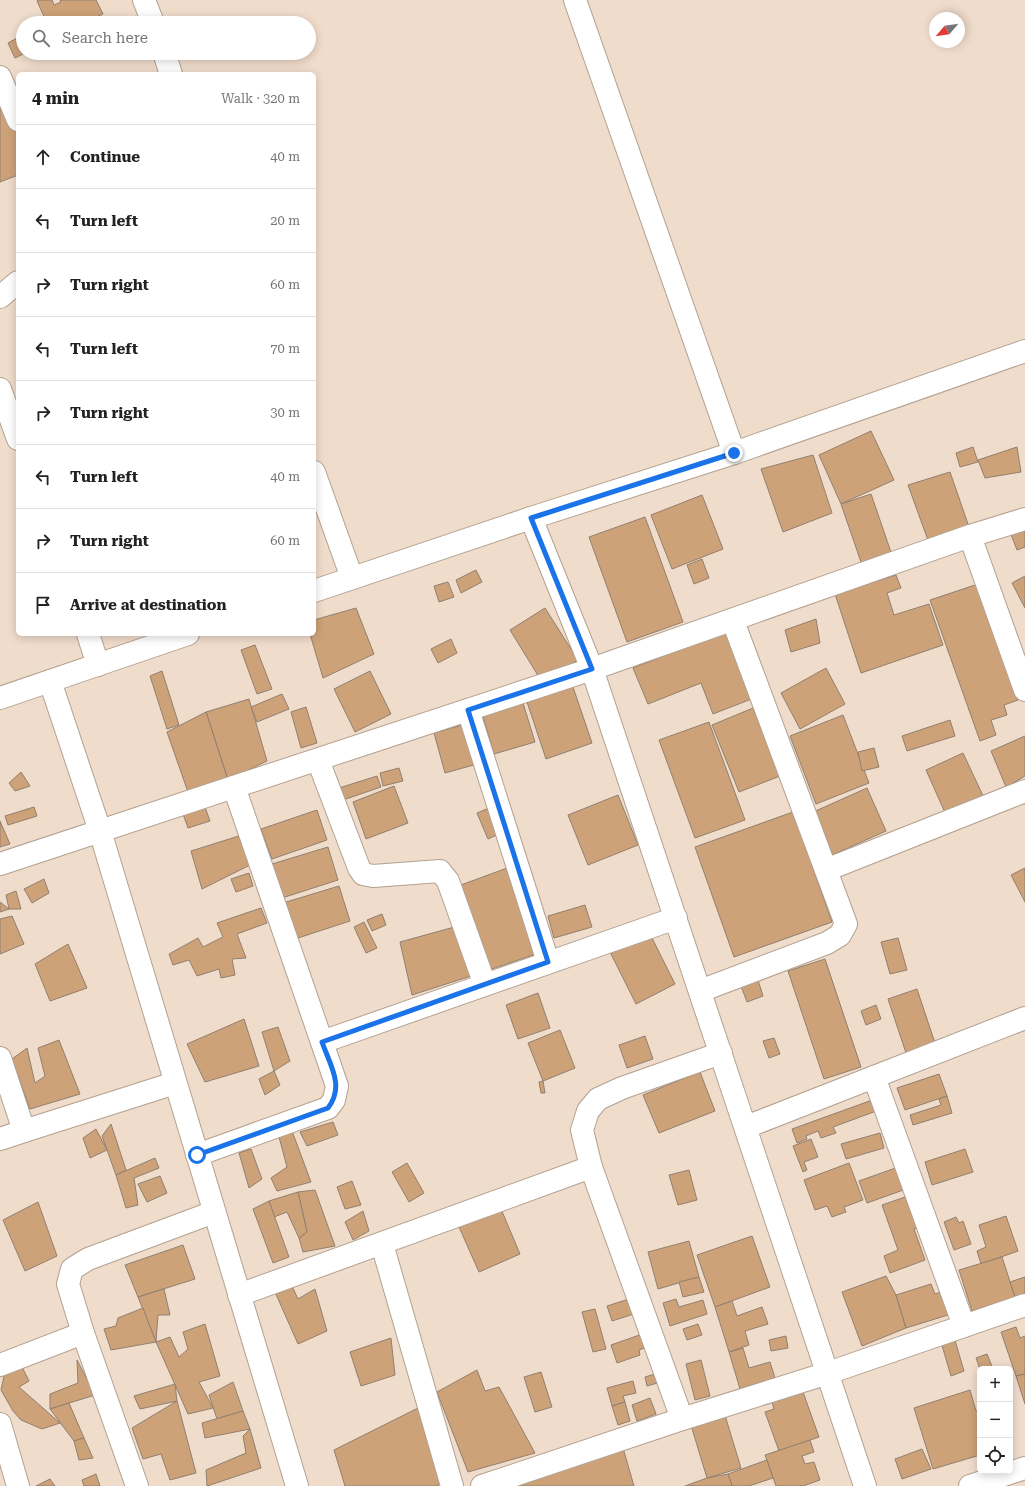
<!DOCTYPE html>
<meta charset="utf-8">
<style>
body{margin:0;font-family:"Roboto Serif",serif;background:#f2f2f2;color:#222}
.controls{position:absolute;right:12px;bottom:12px;display:grid;overflow:hidden;border-radius:6px;box-shadow:0 2px 10px #0003}
.controls button{width:36px;height:36px;display:grid;place-items:center;padding:0;border:0;border-bottom:1px solid #e0e0e0;background:#fff;color:#222;font:20px sans-serif}
.compass{position:absolute;left:929px;top:12px;width:36px;height:36px;border-radius:50%;background:#fff;box-shadow:0 2px 10px #0003;rotate:241deg}
.stop{position:absolute;width:12px;height:12px;margin:-9px;border:3px solid #1a73e8;border-radius:50%;background:#fff}
.stop.end{background:#1a73e8;border-color:#fff;box-shadow:0 1px 4px #0008}
.list{margin:0;padding:0;list-style:none}
h2{display:flex;justify-content:space-between;align-items:center;height:52px;margin:0;padding:0 16px;font-size:17px}
h2 small{font-size:13px;font-weight:400;color:#767676}
.list li{display:grid;grid-template-columns:26px 1fr auto;gap:12px;align-items:center;box-sizing:border-box;height:64px;padding:0 16px;border-top:1px solid #e0e0e0}
.list b{display:block;font-size:15px;white-space:nowrap}
.list em{font-size:13px;font-style:normal;color:#767676}
.icon{flex:none;width:22px;height:22px;fill:none;stroke:currentColor;stroke-width:2;stroke-linecap:round;stroke-linejoin:round}
.map{position:relative;flex:none;width:1025px;height:1486px;overflow:hidden}
.search{position:absolute;background:#fff;box-shadow:0 2px 10px #0003;left:16px;top:16px;width:300px;height:44px;display:flex;align-items:center;gap:10px;box-sizing:border-box;padding:0 14px;border-radius:22px;color:#767676;font-size:15px}
.panel{position:absolute;background:#fff;box-shadow:0 2px 10px #0003;left:16px;top:72px;width:300px;height:564px;border-radius:6px}
.map>svg:first-child{display:block}
.building{fill:#cda279;stroke:#917f6f}
.lines{fill:none;stroke-linecap:round;stroke-linejoin:round}
.street-casing{stroke:#b3a190;stroke-width:24}
.street{stroke:#fff;stroke-width:22}
.route{stroke:#1a73e8;stroke-width:5}
</style>
<div class="map">
<svg width="1025" height="1486" viewBox="0 0 1025 1486">
<rect width="100%" height="100%" fill="#f0dccb"/>
<!-- building -->
<g class="building">
<path d="M38,0H52L54,5L61,2L60,0H96L103,14L83,23H47L37,1Z"/>
<path d="M23,35V53H25L15,58L8,43Z"/>
<path d="M3,100L18,137V175L0,182V101Z"/>
<path d="M871,431L894,480L841,504L819,455Z"/>
<path d="M973,447L978,462L960,467L956,453Z"/>
<path d="M1017,447L1021,472L985,478L978,460Z"/>
<path d="M813,455L832,513L783,532L761,469Z"/>
<path d="M950,472L969,527L929,543L908,485Z"/>
<path d="M871,494L892,555L862,565L841,504Z"/>
<path d="M702,495L723,549L672,569L651,515Z"/>
<path d="M645,517L683,622L627,642L589,537Z"/>
<path d="M1025,526V547L1017,550L1010,532Z"/>
<path d="M702,559L709,578L694,584L687,565Z"/>
<path d="M476,570L482,582L461,593L456,580Z"/>
<path d="M896,575L901,588L887,593L894,615L929,604L943,645L861,673L835,594Z"/>
<path d="M1025,576V608L1012,583Z"/>
<path d="M448,582L454,597L439,602L434,586Z"/>
<path d="M978,584L1018,700L1004,705L1007,715L991,720L996,735L980,741L930,600Z"/>
<path d="M356,608L374,654L323,678L310,634H314V620Z"/>
<path d="M545,608L578,660L542,682L510,630Z"/>
<path d="M816,619L820,643L791,652L785,630Z"/>
<path d="M726,631L754,698L713,714L701,683L648,704L633,668Z"/>
<path d="M451,639L457,653L438,663L431,649Z"/>
<path d="M255,645L272,689L257,694L241,650Z"/>
<path d="M826,668L845,704L800,729L781,693Z"/>
<path d="M162,671L179,725L167,729L150,676Z"/>
<path d="M370,671L391,714L355,732L334,689Z"/>
<path d="M572,684L592,743L546,759L526,699Z"/>
<path d="M282,694L289,709L257,722L251,707Z"/>
<path d="M249,699L267,761L228,780L206,712Z"/>
<path d="M523,703L535,742L494,754L483,716Z"/>
<path d="M306,707L317,743L301,748L291,712Z"/>
<path d="M753,708L780,776L739,792L712,725Z"/>
<path d="M206,712L228,780L188,792L167,732Z"/>
<path d="M843,715L869,783L816,804L790,736Z"/>
<path d="M950,720L955,736L907,751L902,736Z"/>
<path d="M709,722L745,820L695,838L659,740Z"/>
<path d="M470,723L481,763L445,773L434,733Z"/>
<path d="M1025,736V776L1006,787L991,751Z"/>
<path d="M874,748L879,767L862,771L858,752Z"/>
<path d="M963,753L985,800L947,817L926,770Z"/>
<path d="M399,768L403,781L383,786L380,773Z"/>
<path d="M21,772L30,786L15,791L9,783Z"/>
<path d="M377,776L381,787L343,800L339,788Z"/>
<path d="M394,786L408,823L366,839L353,802Z"/>
<path d="M867,788L886,831L830,856L811,813Z"/>
<path d="M618,795L638,845L588,865L568,815Z"/>
<path d="M34,807L37,816L8,825L5,816Z"/>
<path d="M205,807L210,821L188,828L183,814Z"/>
<path d="M489,808L501,833L488,839L477,813Z"/>
<path d="M317,810L327,840L272,859L261,829Z"/>
<path d="M793,812L832,922L734,957L695,847Z"/>
<path d="M0,821L10,844L0,847Z"/>
<path d="M242,835L250,865L202,889L191,851Z"/>
<path d="M328,847L338,880L282,898L272,864Z"/>
<path d="M510,867L536,954L489,970L458,886Z"/>
<path d="M1025,868V902L1011,875Z"/>
<path d="M249,873L253,886L236,892L231,879Z"/>
<path d="M44,879L49,893L32,903L24,889Z"/>
<path d="M339,886L350,921L295,939L283,903Z"/>
<path d="M16,891L21,909H9L6,895Z"/>
<path d="M0,902L9,909L0,912Z"/>
<path d="M585,905L592,927L554,938L548,916Z"/>
<path d="M261,908L267,923L237,934L246,958L232,959L235,975L221,978L219,969L197,976L189,960L173,965L169,954L198,938L203,947L223,937L217,923Z"/>
<path d="M382,914L386,925L372,931L367,920Z"/>
<path d="M12,916L24,944L0,954V919Z"/>
<path d="M364,922L377,948L366,953L354,927Z"/>
<path d="M458,926L471,976L412,995L400,942Z"/>
<path d="M649,932L675,984L636,1004L610,952Z"/>
<path d="M898,938L907,970L890,974L881,942Z"/>
<path d="M68,944L87,988L50,1001L35,964Z"/>
<path d="M825,959L861,1067L824,1079L788,971Z"/>
<path d="M758,980L763,996L747,1002L741,986Z"/>
<path d="M917,989L937,1049L908,1059L888,999Z"/>
<path d="M538,993L550,1028L518,1039L506,1005Z"/>
<path d="M876,1005L881,1019L866,1025L861,1011Z"/>
<path d="M244,1019L259,1066L205,1082L187,1044Z"/>
<path d="M278,1027L290,1061L274,1071L262,1032Z"/>
<path d="M560,1030L575,1068L543,1081L528,1043Z"/>
<path d="M645,1036L653,1059L627,1068L619,1045Z"/>
<path d="M774,1038L780,1054L769,1058L763,1041Z"/>
<path d="M59,1040L80,1094L30,1109L12,1059L27,1048L35,1083L45,1076L38,1048Z"/>
<path d="M274,1071L280,1085L265,1095L259,1079Z"/>
<path d="M700,1072L715,1111L659,1133L643,1095Z"/>
<path d="M939,1074L947,1096L905,1110L897,1088Z"/>
<path d="M543,1081L545,1093H541L539,1082Z"/>
<path d="M947,1096L952,1113L913,1125L910,1115L941,1105L939,1099Z"/>
<path d="M875,1099L879,1110L833,1127L836,1133L821,1138L818,1131L806,1136L807,1139L797,1143L792,1129Z"/>
<path d="M333,1122L338,1135L307,1146L300,1132Z"/>
<path d="M111,1124L126,1170L116,1175L102,1136Z"/>
<path d="M96,1129L107,1150L90,1158L83,1138Z"/>
<path d="M292,1131L311,1182L277,1191L271,1178L287,1167L279,1137Z"/>
<path d="M880,1133L884,1148L846,1159L841,1144Z"/>
<path d="M811,1139L818,1157L804,1162L807,1170L803,1172L793,1146Z"/>
<path d="M251,1149L262,1179L249,1188L239,1153Z"/>
<path d="M965,1149L973,1172L932,1185L925,1162Z"/>
<path d="M155,1158L159,1168L134,1178L138,1205L126,1208L116,1175Z"/>
<path d="M407,1163L424,1193L409,1202L392,1172Z"/>
<path d="M849,1163L863,1200L844,1207L846,1212L832,1217L827,1206L815,1210L804,1180Z"/>
<path d="M901,1166L909,1188L867,1203L859,1181Z"/>
<path d="M689,1170L697,1200L678,1205L669,1175Z"/>
<path d="M160,1176L167,1193L147,1202L138,1184Z"/>
<path d="M352,1181L361,1205L345,1209L337,1187Z"/>
<path d="M315,1190L335,1246L303,1252L299,1238L307,1232L298,1192Z"/>
<path d="M298,1192L307,1232L299,1238L287,1212L274,1217L269,1201Z"/>
<path d="M911,1195L923,1226L914,1229L925,1260L890,1273L884,1256L898,1250L882,1205Z"/>
<path d="M269,1201L289,1257L273,1263L253,1209Z"/>
<path d="M38,1202L57,1256L25,1271L3,1220Z"/>
<path d="M501,1209L520,1254L479,1272L459,1227Z"/>
<path d="M363,1211L369,1231L353,1240L345,1222Z"/>
<path d="M1006,1216L1018,1251L981,1264L977,1251L986,1247L979,1225Z"/>
<path d="M956,1217L959,1223L963,1221L971,1244L954,1250L944,1222Z"/>
<path d="M752,1236L770,1287L715,1307L697,1255Z"/>
<path d="M689,1241L699,1277L658,1289L648,1252Z"/>
<path d="M183,1245L195,1279L138,1297L125,1265Z"/>
<path d="M1002,1257L1015,1297L972,1311L959,1270Z"/>
<path d="M886,1276L896,1295L906,1328L862,1346L842,1292Z"/>
<path d="M699,1277L704,1292L683,1297L679,1282Z"/>
<path d="M1025,1277V1293L1015,1297L1010,1282Z"/>
<path d="M931,1284L935,1294L941,1292L948,1315L906,1328L896,1295Z"/>
<path d="M292,1286L298,1299L315,1289L327,1331L298,1344L275,1292Z"/>
<path d="M164,1289L170,1315H158L156,1342L138,1297Z"/>
<path d="M632,1298L637,1313L612,1321L607,1306Z"/>
<path d="M676,1299L679,1307L703,1300L707,1314L670,1326L663,1303Z"/>
<path d="M732,1301L737,1316L762,1307L768,1324L745,1331L749,1345L729,1352L715,1307Z"/>
<path d="M143,1308L156,1342L111,1350L104,1329L116,1326L118,1318Z"/>
<path d="M595,1309L606,1349L593,1352L582,1312Z"/>
<path d="M205,1324L220,1376L199,1382L213,1408L188,1414L156,1342L170,1337L179,1357L188,1349L183,1332Z"/>
<path d="M698,1324L702,1335L687,1340L683,1329Z"/>
<path d="M1016,1327L1020,1338L1025,1336V1374L1016,1376L1001,1332Z"/>
<path d="M645,1333L650,1346L639,1350L640,1355L617,1363L611,1345Z"/>
<path d="M786,1336L788,1348L771,1351L769,1340Z"/>
<path d="M954,1337L964,1371L951,1376L941,1342Z"/>
<path d="M391,1338L395,1375L361,1386L350,1352Z"/>
<path d="M743,1348L749,1368L770,1362L775,1378L740,1389L729,1352Z"/>
<path d="M987,1354L993,1369H980L976,1358Z"/>
<path d="M77,1360L95,1395L50,1409V1394L78,1383Z"/>
<path d="M701,1360L710,1396L695,1400L686,1364Z"/>
<path d="M22,1367L29,1381L19,1387L60,1423L42,1429L21,1420L13,1411L1,1390L4,1376Z"/>
<path d="M477,1370L485,1391L499,1387L535,1453L468,1472L437,1392Z"/>
<path d="M541,1372L552,1407L535,1412L524,1377Z"/>
<path d="M658,1373L661,1382L647,1386L645,1377Z"/>
<path d="M1025,1374V1404L1016,1376Z"/>
<path d="M633,1381L636,1393L623,1396L625,1402L612,1406L607,1388Z"/>
<path d="M233,1382L243,1411L217,1419L209,1395Z"/>
<path d="M175,1384L177,1401L140,1409L134,1396Z"/>
<path d="M970,1390L976,1411L980,1408V1455L933,1469L914,1408Z"/>
<path d="M803,1392L819,1437L779,1451L765,1412L774,1409L772,1402Z"/>
<path d="M650,1398L656,1414L637,1421L632,1405Z"/>
<path d="M177,1401L196,1473L170,1480L161,1454L143,1459L132,1428Z"/>
<path d="M625,1402L630,1421L618,1425L612,1406Z"/>
<path d="M69,1403L84,1438L74,1441L50,1409Z"/>
<path d="M418,1408L441,1484L436,1486H345L334,1450Z"/>
<path d="M243,1411L250,1429L205,1438L202,1423Z"/>
<path d="M724,1412L741,1468L707,1478L690,1422Z"/>
<path d="M250,1429L261,1468L207,1486L206,1470L246,1453L243,1436Z"/>
<path d="M84,1438L93,1458L79,1460L74,1441Z"/>
<path d="M810,1440L814,1452L802,1456L805,1464L814,1462L820,1480L803,1486H776L765,1455Z"/>
<path d="M623,1448L634,1486H502Z"/>
<path d="M922,1449L931,1469L902,1479L895,1459Z"/>
<path d="M767,1460L773,1478L749,1486H732L728,1474Z"/>
<path d="M96,1474L100,1486H84L82,1480Z"/>
<path d="M728,1474L732,1486H685L707,1478Z"/>
<path d="M50,1479L55,1486H36Z"/>
</g>
<g class="lines">
<defs>
<g id="street">
<path d="M144,0L153,23"/>
<path d="M575,0L734,453"/>
<path d="M164,53L171,74"/>
<path d="M0,77L18,120"/>
<path d="M0,297L18,282"/>
<path d="M0,389L18,439"/>
<path d="M314,472L352,578"/>
<path d="M531,518L592,669L865,1486"/>
<path d="M970,536L1025,690"/>
<path d="M314,591L531,518L734,453L1025,351"/>
<path d="M88,634L98,665"/>
<path d="M50,681L100,831L297,1486"/>
<path d="M0,698L188,634"/>
<path d="M468,710L548,962"/>
<path d="M318,760L359,868L363,874L373,876L440,871L448,881L485,985"/>
<path d="M0,864L592,669L970,536L1025,519"/>
<path d="M826,870L1025,791"/>
<path d="M700,991L827,943L840,935L846,924L733,621"/>
<path d="M322,1042L676,918"/>
<path d="M0,1058L24,1131L175,1083"/>
<path d="M874,1077L964,1326"/>
<path d="M746,1127L1025,1018"/>
<path d="M0,1139L24,1131"/>
<path d="M197,1155L328,1108L334,1100L337,1086L234,787"/>
<path d="M382,1244L452,1486"/>
<path d="M239,1295L591,1167"/>
<path d="M0,1365L83,1333"/>
<path d="M682,1419L591,1167L582,1130L588,1111L598,1099L622,1088L721,1053"/>
<path d="M0,1424L18,1486"/>
<path d="M137,1486L83,1333L68,1284L72,1269L88,1259L214,1212"/>
<path d="M482,1486L682,1419L828,1373L1025,1305"/>
<path d="M970,1486L1025,1468"/>
</g>
</defs>
<!-- street casing -->
<use href="#street" class="street-casing"/>
<!-- street -->
<use href="#street" class="street"/>
</g>
<g class="lines">
<!-- route -->
<path class="route" d="M197,1155L328,1108C345,1086 330,1065 322,1042L548,962L468,710L592,669L531,518L734,453"/>
</g>
</svg>
<div class="controls">
<button>+</button>
<button>−</button>
<button><svg class="icon" aria-label="locate" viewBox="0 0 24 24"><circle cx="12" cy="12" r="6"/><path d="M12 2v4M12 18v4M2 12h4M18 12h4"/></svg></button>
</div>
<svg class="compass" viewBox="-18 -18 36 36"><path d="M0-13l5 13h-10z" fill="#e53935"/><path d="M0 13l5-13h-10z" fill="#767676"/></svg>
<div class="stop" style="left:197px;top:1155px"></div>
<div class="stop end" style="left:734px;top:453px"></div>
<div class="search"><svg class="icon" aria-label="search" viewBox="0 0 24 24"><circle cx="10" cy="10" r="6"/><path d="M15 15l6 6"/></svg>Search here</div>
<section class="panel">
<h2>4 min<small>Walk · 320 m</small></h2>
<ul class="list">
<li><svg class="icon" aria-label="ahead" viewBox="0 0 24 24"><path d="M12 20V5M6 11l6-6 6 6"/></svg><div><b>Continue</b></div><em>40 m</em></li>
<li><svg class="icon" aria-label="left" viewBox="0 0 24 24"><path d="M17 20v-9H6M10 6l-5 5 5 5"/></svg><div><b>Turn left</b></div><em>20 m</em></li>
<li><svg class="icon" aria-label="right" viewBox="0 0 24 24"><path d="M7 20v-9h11M14 6l5 5-5 5"/></svg><div><b>Turn right</b></div><em>60 m</em></li>
<li><svg class="icon" aria-label="left" viewBox="0 0 24 24"><path d="M17 20v-9H6M10 6l-5 5 5 5"/></svg><div><b>Turn left</b></div><em>70 m</em></li>
<li><svg class="icon" aria-label="right" viewBox="0 0 24 24"><path d="M7 20v-9h11M14 6l5 5-5 5"/></svg><div><b>Turn right</b></div><em>30 m</em></li>
<li><svg class="icon" aria-label="left" viewBox="0 0 24 24"><path d="M17 20v-9H6M10 6l-5 5 5 5"/></svg><div><b>Turn left</b></div><em>40 m</em></li>
<li><svg class="icon" aria-label="right" viewBox="0 0 24 24"><path d="M7 20v-9h11M14 6l5 5-5 5"/></svg><div><b>Turn right</b></div><em>60 m</em></li>
<li><svg class="icon" aria-label="arrive" viewBox="0 0 24 24"><path d="M6 21V4h12l-3 4 3 4H6"/></svg><div><b>Arrive at destination</b></div></li>
</ul>
</section>
</div>
